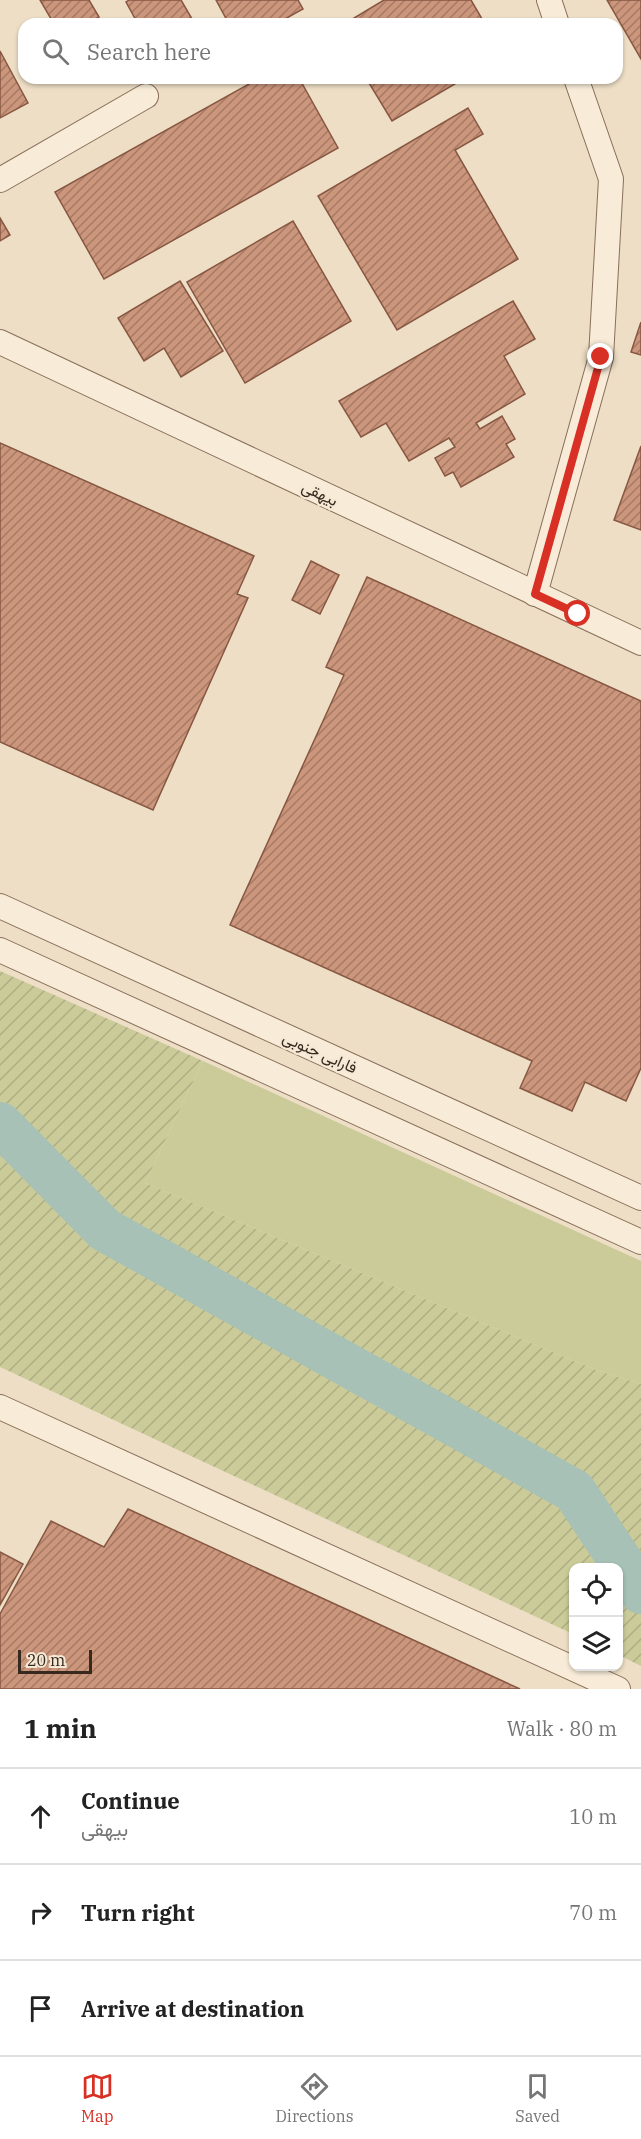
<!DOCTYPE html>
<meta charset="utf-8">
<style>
body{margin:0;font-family:"IBM Plex Serif",Vazirmatn,serif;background:#f2f2f2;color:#222}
.controls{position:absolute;right:18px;bottom:18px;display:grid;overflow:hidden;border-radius:12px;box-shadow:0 2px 4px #0004}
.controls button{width:54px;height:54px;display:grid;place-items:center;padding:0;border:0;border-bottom:2px solid #e0e0e0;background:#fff;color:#222;font:30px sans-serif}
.scale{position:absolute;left:18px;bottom:15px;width:74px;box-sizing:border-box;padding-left:6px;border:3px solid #38291f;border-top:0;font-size:16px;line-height:21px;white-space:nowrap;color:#38291f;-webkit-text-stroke:4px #f5e9d5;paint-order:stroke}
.stop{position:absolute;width:18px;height:18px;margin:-14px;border:4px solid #d93025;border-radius:50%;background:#fff}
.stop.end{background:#d93025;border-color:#fff;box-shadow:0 2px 6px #0008}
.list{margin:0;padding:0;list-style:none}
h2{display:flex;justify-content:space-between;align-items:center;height:78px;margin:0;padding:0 24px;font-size:26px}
h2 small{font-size:20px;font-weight:400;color:#767676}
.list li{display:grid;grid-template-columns:39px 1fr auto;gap:18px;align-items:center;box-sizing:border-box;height:96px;padding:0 24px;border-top:2px solid #e0e0e0}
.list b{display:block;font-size:22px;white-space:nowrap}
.list p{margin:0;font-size:20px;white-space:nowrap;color:#767676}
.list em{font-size:20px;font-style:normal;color:#767676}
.icon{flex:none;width:33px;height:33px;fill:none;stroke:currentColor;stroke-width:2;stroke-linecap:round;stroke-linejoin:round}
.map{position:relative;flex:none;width:641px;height:1689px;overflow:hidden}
.search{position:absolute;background:#fff;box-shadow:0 2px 4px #0004;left:18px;right:18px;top:18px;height:66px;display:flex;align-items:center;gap:15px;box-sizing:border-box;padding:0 21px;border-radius:18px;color:#767676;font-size:22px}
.sheet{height:366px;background:#fff}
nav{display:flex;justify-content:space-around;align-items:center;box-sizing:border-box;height:84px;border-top:2px solid #e0e0e0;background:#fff;font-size:16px;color:#767676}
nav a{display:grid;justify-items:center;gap:3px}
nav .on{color:#d93025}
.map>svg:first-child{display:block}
.green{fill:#cacb99}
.garden{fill:url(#garden-furrows)}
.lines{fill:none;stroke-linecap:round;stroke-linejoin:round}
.river{stroke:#a7c1b7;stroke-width:44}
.building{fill:url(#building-hatch);stroke:#875742;stroke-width:1.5}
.minor-casing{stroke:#886f5b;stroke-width:26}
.minor{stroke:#f8ecd8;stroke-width:24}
.route{stroke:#d93025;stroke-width:8}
.labels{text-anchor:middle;stroke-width:4.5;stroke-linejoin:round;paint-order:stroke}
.street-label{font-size:16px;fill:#38291f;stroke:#f5e9d5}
</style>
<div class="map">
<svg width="641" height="1689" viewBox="0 0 641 1689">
<defs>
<pattern id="garden-furrows" width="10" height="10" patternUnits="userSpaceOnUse" patternTransform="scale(1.5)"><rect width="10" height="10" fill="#cacb99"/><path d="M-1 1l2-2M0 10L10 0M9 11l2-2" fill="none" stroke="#aeae83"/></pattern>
<pattern id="building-hatch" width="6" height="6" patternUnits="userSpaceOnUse" patternTransform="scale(1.5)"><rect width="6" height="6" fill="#cb967c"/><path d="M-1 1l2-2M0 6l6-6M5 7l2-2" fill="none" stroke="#a67a65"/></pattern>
</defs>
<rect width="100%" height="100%" fill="#eddec5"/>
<!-- green -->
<path class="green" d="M203,1061L641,1261V1384L596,1370L145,1183Z"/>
<!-- garden -->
<path class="garden" d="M0,971L203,1061L145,1183L596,1370L641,1384V1666L619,1655L618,1568H574L573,1634L0,1367Z"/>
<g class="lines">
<!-- river -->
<path class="river" d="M0,1124L105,1230L574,1491L641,1592"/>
</g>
<!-- building -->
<g class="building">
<path d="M40,0H89L99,17L87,24H54Z"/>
<path d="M129,0H181L195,24H138L126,2Z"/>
<path d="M216,0H298L303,9L276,24H229Z"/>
<path d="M384,0H471L485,24H344Z"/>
<path d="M607,0H641V59Z"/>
<path d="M0,51L28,103L0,118Z"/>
<path d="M260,78H299L338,148L104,279L55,192Z"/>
<path d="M366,78H465L392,121Z"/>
<path d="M468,108L483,134L455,150L518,259L397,330L318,196Z"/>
<path d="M0,218L10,235L0,241Z"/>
<path d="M293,221L351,321L245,383L187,282Z"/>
<path d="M180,281L223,351L181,377L164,348L144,361L118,318Z"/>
<path d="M513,301L535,339L504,356L525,394L476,423L480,429L502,416L515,439L506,444L514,457L461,487L453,472L445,476L435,458L455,447L449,438L409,461L386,423L361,437L339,401Z"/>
<path d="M641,322V355L631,352Z"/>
<path d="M0,443L254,556L237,594L248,598L153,810L0,742Z"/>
<path d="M641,446V530L614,520Z"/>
<path d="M311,561L339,575L320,614L292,600Z"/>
<path d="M367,577L641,701V1068L626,1101L585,1082L572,1111L520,1088L532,1061L230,925L344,675L326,667Z"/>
<path d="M128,1509L520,1689H0V1614L51,1521L104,1547Z"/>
<path d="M0,1552L23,1564L0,1605Z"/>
</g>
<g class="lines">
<defs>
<g id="minor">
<path d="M549,0L557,24"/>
<path d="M0,180L146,96"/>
<path d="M0,342L641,643"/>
<path d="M535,594L601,357L611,179L576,78"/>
<path d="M0,906L641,1198"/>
<path d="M0,950L641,1242"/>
<path d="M0,1407L618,1689"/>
</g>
</defs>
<!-- minor casing -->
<use href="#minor" class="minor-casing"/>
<!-- minor -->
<use href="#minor" class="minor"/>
</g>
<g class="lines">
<!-- route -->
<path class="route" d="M578,614L535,594L601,357"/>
</g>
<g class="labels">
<!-- street labels -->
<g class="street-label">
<text transform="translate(320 493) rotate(25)" y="6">بیهقی</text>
<text transform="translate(320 1052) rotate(24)" y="6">فارابی جنوبی</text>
</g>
</g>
</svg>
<div class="controls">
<button><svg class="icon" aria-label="locate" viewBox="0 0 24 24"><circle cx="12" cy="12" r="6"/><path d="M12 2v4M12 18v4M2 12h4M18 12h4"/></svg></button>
<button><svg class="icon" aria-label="layers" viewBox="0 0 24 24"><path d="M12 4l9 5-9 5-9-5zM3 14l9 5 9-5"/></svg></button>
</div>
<div class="scale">20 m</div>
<div class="stop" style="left:578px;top:614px"></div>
<div class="stop end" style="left:601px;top:357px"></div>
<div class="search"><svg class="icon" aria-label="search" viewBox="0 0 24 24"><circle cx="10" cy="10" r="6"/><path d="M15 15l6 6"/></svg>Search here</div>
</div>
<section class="sheet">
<h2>1 min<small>Walk · 80 m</small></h2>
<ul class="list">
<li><svg class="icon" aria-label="ahead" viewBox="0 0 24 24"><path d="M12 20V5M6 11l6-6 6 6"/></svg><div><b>Continue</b><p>بیهقی</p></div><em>10 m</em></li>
<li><svg class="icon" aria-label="right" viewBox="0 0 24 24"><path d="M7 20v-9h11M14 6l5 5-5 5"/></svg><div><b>Turn right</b></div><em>70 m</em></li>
<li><svg class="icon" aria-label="arrive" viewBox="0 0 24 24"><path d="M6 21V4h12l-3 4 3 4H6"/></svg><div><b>Arrive at destination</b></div></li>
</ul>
</section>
<nav>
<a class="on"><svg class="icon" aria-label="map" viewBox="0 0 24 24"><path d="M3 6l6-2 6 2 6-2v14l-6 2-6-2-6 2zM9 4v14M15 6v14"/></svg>Map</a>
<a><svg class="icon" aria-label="directions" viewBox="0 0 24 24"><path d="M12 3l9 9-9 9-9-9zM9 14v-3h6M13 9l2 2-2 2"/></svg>Directions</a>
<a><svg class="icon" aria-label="saved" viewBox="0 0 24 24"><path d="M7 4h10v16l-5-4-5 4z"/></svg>Saved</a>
</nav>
